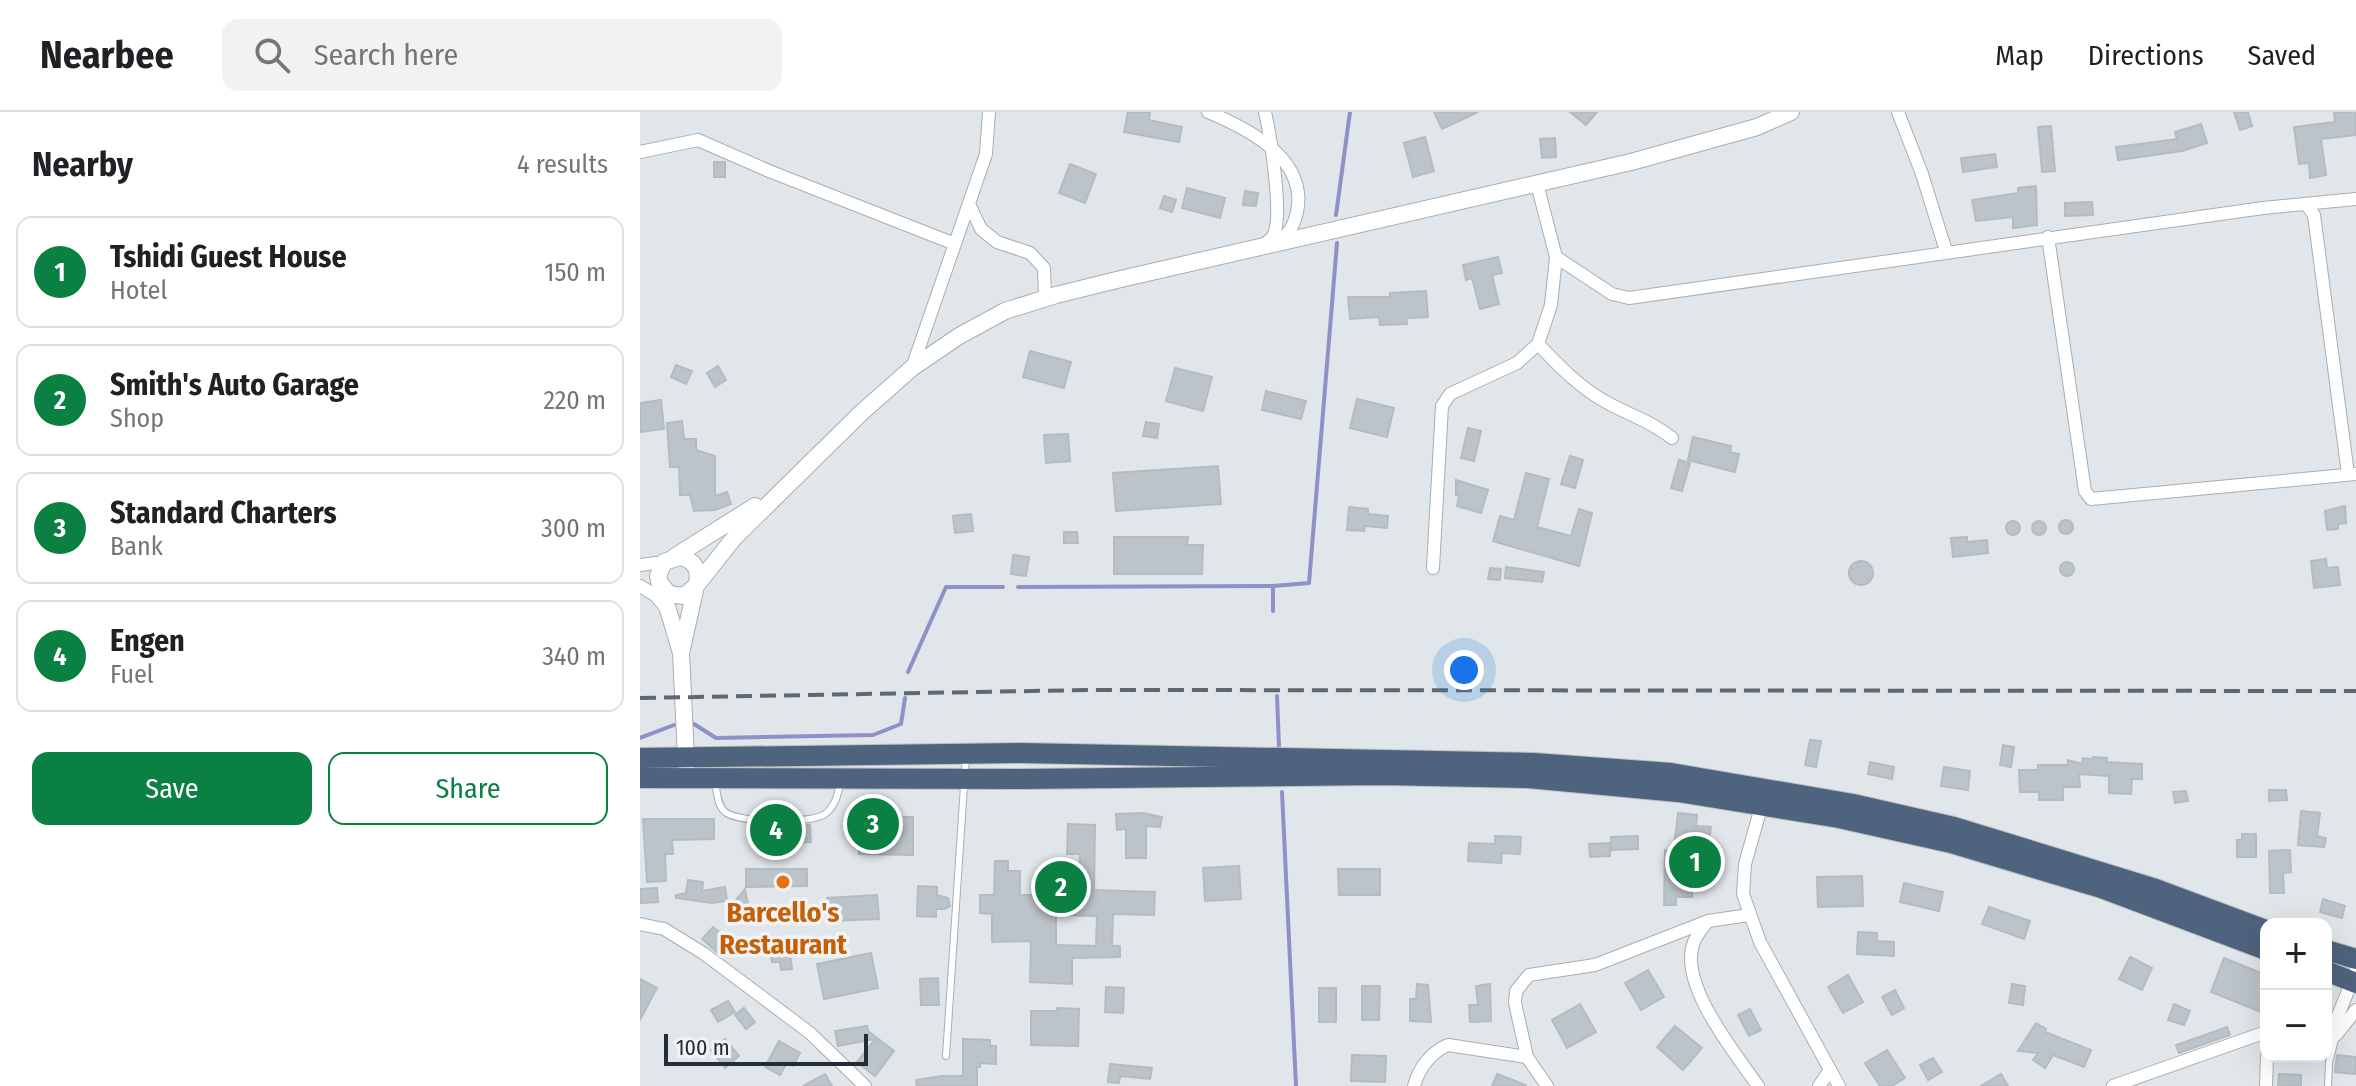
<!DOCTYPE html>
<meta charset="utf-8">
<style>
body{margin:0;font-family:"Fira Sans Condensed",sans-serif;background:#f2f2f2;color:#202124}
.controls{position:absolute;right:24px;bottom:24px;display:grid;overflow:hidden;border-radius:16px;box-shadow:0 8px 32px #0002}
.controls button{width:72px;height:72px;display:grid;place-items:center;padding:0;border:0;border-bottom:2px solid #e0e0e0;background:#fff;color:#202124;font:40px sans-serif}
.scale{position:absolute;left:24px;bottom:20px;width:204px;box-sizing:border-box;padding-left:8px;border:4px solid #222d37;border-top:0;font-size:22px;line-height:28px;white-space:nowrap;color:#222d37;-webkit-text-stroke:6px #f0f4f6;paint-order:stroke}
.you{position:absolute;left:824px;top:558px;width:28px;height:28px;margin:-20px;border:6px solid #fff;border-radius:50%;background:#1a73e8;box-shadow:0 0 0 12px #1a73e833}
.badge{display:grid;place-items:center;width:52px;height:52px;border-radius:50%;background:#0b8043;color:#fff;font-size:26px;font-weight:700}
.pin{position:absolute;translate:-50% -50%;border:4px solid #fff;box-shadow:0 2px 8px #0006}
.list{margin:0;padding:0;list-style:none}
h2{display:flex;justify-content:space-between;align-items:center;height:104px;margin:0;padding:0 32px;font-size:34px}
h2 small{font-size:26px;font-weight:400;color:#757577}
.list li{display:grid;grid-template-columns:52px 1fr auto;gap:24px;align-items:center;box-sizing:border-box;height:112px;margin:0 16px 16px;padding:0 16px;border:2px solid #e0e0e0;border-radius:16px}
.list b{display:block;font-size:30px;white-space:nowrap}
.list p{margin:0;font-size:26px;white-space:nowrap;color:#757577}
.list em{font-size:26px;font-style:normal;color:#757577}
.actions{display:flex;gap:16px;padding:24px 32px}
.actions a{flex:1;padding:18px 0;border:2px solid #0b8043;border-radius:16px;text-align:center;font-size:28px;color:#0b8043}
.actions .main{background:#0b8043;color:#fff}
.icon{flex:none;width:44px;height:44px;fill:none;stroke:currentColor;stroke-width:2;stroke-linecap:round;stroke-linejoin:round}
.map{position:relative;flex:none;width:1716px;height:974px;overflow:hidden}
header{display:flex;align-items:center;gap:48px;box-sizing:border-box;height:112px;padding:0 40px;background:#fff;border-bottom:2px solid #e0e0e0}
header strong{font-size:38px}
nav{display:flex;gap:44px;margin-inline-start:auto;font-size:28px}
.search{width:560px;height:72px;background:#f2f2f2;display:flex;align-items:center;gap:20px;box-sizing:border-box;padding:0 28px;border-radius:16px;color:#757577;font-size:30px}
main{display:flex}
aside{flex:1;background:#fff}
.map>svg:first-child{display:block}
.lines{fill:none;stroke-linecap:round;stroke-linejoin:round}
.stream{stroke:#8d91c8;stroke-width:4}
.building{fill:#bcc4c9;stroke:#b3bcc2;stroke-width:2;fill-rule:evenodd}
.service-casing{stroke:#a7aeb4;stroke-width:8}
.minor-casing{stroke:#a7aeb4;stroke-width:14}
.tertiary-casing{stroke:#a7aeb4;stroke-width:18}
.trunk-casing{stroke:#bdc0c3;stroke-width:22}
.service{stroke:#fff;stroke-width:6}
.minor{stroke:#fff;stroke-width:12}
.tertiary{stroke:#fff;stroke-width:16}
.trunk{stroke:#4e637d;stroke-width:20}
.rail{stroke:#5d6873;stroke-width:4;stroke-dasharray:16 8;stroke-linecap:butt}
.food-dot{fill:#e8710a;stroke:#f0f4f6;stroke-width:3}
.labels{text-anchor:middle;stroke-width:7;stroke-linejoin:round;paint-order:stroke}
.food-label{font-size:28px;font-weight:bold;fill:#c56008;stroke:#f0f4f6}
</style>
<header>
<strong>Nearbee</strong>
<div class="search"><svg class="icon" aria-label="search" viewBox="0 0 24 24"><circle cx="10" cy="10" r="6"/><path d="M15 15l6 6"/></svg>Search here</div>
<nav><a>Map</a><a>Directions</a><a>Saved</a></nav>
</header>
<main>
<aside>
<h2>Nearby<small>4 results</small></h2>
<ul class="list">
<li><span class="badge">1</span><div><b>Tshidi Guest House</b><p>Hotel</p></div><em>150 m</em></li>
<li><span class="badge">2</span><div><b>Smith's Auto Garage</b><p>Shop</p></div><em>220 m</em></li>
<li><span class="badge">3</span><div><b>Standard Charters</b><p>Bank</p></div><em>300 m</em></li>
<li><span class="badge">4</span><div><b>Engen</b><p>Fuel</p></div><em>340 m</em></li>
</ul>
<div class="actions"><a class="main">Save</a><a>Share</a></div>
</aside>
<div class="map">
<svg width="1716" height="974" viewBox="0 0 1716 974">
<rect width="100%" height="100%" fill="#e0e6e9"/>
<g class="lines">
<!-- stream -->
<g class="stream">
<path d="M696,103L710,0"/>
<path d="M378,475L633,474L669,471L697,131"/>
<path d="M633,499V474"/>
<path d="M268,560L306,475H363"/>
<path d="M637,584L639,635"/>
<path d="M54,612L76,626L233,623L261,612L265,586"/>
<path d="M0,626L34,613"/>
<path d="M642,680L656,974"/>
</g>
</g>
<!-- building -->
<g class="building">
<path d="M488,0H510L509,8L542,15L539,30L484,20Z"/>
<path d="M794,0H838L802,17Z"/>
<path d="M930,0H957L946,13Z"/>
<path d="M1594,0H1608L1612,14L1600,18Z"/>
<path d="M1694,0H1716V23L1681,27L1686,63L1670,66L1669,51L1659,52L1654,15L1695,10Z"/>
<path d="M1561,12L1567,31L1542,39L1478,48L1476,35L1537,27L1535,20Z"/>
<path d="M1411,14L1415,59L1402,60L1398,15Z"/>
<path d="M785,25L794,59L773,65L764,31Z"/>
<path d="M915,26L916,45L902,46L900,27Z"/>
<path d="M1355,42L1357,55L1323,60L1321,46Z"/>
<rect x="74" y="50" width="11" height="15"/>
<path d="M430,52L456,62L445,91L419,81Z"/>
<path d="M1396,74L1397,113L1373,116V105L1336,109L1332,88L1378,81V76Z"/>
<path d="M547,76L585,86L580,106L542,96Z"/>
<path d="M605,79L618,81L616,94L603,93Z"/>
<path d="M524,84L536,88L532,100L520,96Z"/>
<path d="M1452,90L1453,103L1425,104V91Z"/>
<path d="M858,145L862,161L852,163L859,192L840,197L832,166L826,168L823,153Z"/>
<path d="M786,179L788,205L766,206L767,212L740,213L739,205L710,207L708,185H750V181Z"/>
<path d="M390,239L431,250L424,276L383,265Z"/>
<path d="M36,253L52,259L46,272L31,265Z"/>
<path d="M78,254L86,268L75,275L67,261Z"/>
<path d="M535,256L572,265L563,299L526,289Z"/>
<path d="M626,279L666,289L661,307L622,298Z"/>
<path d="M717,287L754,296L747,325L710,316Z"/>
<path d="M21,288L24,317L0,320V291Z"/>
<path d="M42,309L44,327H56V338L75,344V384L87,380L91,392L75,398L54,399L50,383H40L39,355H30L27,311Z"/>
<path d="M506,310L519,312L517,326L503,324Z"/>
<path d="M828,316L841,319L834,349L821,346Z"/>
<path d="M428,322L430,349L406,351L404,323Z"/>
<path d="M1053,325L1091,334L1090,340L1099,342L1095,360L1048,348Z"/>
<path d="M930,344L943,348L935,376L921,372Z"/>
<path d="M1039,348L1050,351L1042,379L1031,376Z"/>
<path d="M578,354L581,392L476,399L473,361Z"/>
<path d="M886,361L909,367L897,415L931,424L939,397L952,401L939,454L853,429L860,404L874,408Z"/>
<path d="M816,368L848,378L841,401L817,394L819,383H816Z"/>
<path d="M1705,394L1706,411L1698,412V417L1687,418L1685,399Z"/>
<path d="M709,395L728,397V402L748,404L747,416L725,414L724,419L707,418Z"/>
<path d="M331,402L333,419L315,421L313,404Z"/>
<circle cx="1426" cy="415" r="7"/>
<circle cx="1399" cy="416" r="7"/>
<circle cx="1373" cy="416" r="7"/>
<path d="M424,420H437L438,431H424Z"/>
<path d="M474,425H548L547,433H563L562,462H474Z"/>
<path d="M1327,425V430L1347,428L1348,441L1313,445L1311,426Z"/>
<path d="M373,443L389,445L386,464L371,462Z"/>
<path d="M1686,447L1687,456L1698,455L1700,473L1674,476L1671,449Z"/>
<circle cx="1221" cy="461" r="12"/>
<circle cx="1427" cy="457" r="7"/>
<path d="M866,455L904,460L902,470L865,466Z"/>
<path d="M850,456L861,457L860,468L848,467Z"/>
<path d="M1170,628L1181,629L1176,655L1165,653Z"/>
<path d="M1363,633L1374,635L1371,655L1360,653Z"/>
<path d="M1453,645L1467,646V650L1502,652V667H1492L1491,682L1469,681V664L1439,662L1440,675H1423V688H1399V680H1380L1379,658H1398V653H1428V648L1442,652L1443,646L1453,647Z"/>
<path d="M1230,650L1254,655L1252,667L1228,662Z"/>
<path d="M1304,655L1330,659L1328,678L1301,674Z"/>
<path d="M1629,678H1646L1647,688L1629,689Z"/>
<path d="M1546,679L1548,689L1535,691L1533,680Z"/>
<path d="M1661,699L1680,701L1677,724L1686,726L1684,735L1658,733Z"/>
<path d="M503,701L522,705L520,715L506,714V746H486V717L477,718L476,702Z"/>
<path d="M1038,701L1057,703L1056,714L1071,715L1068,734L1052,732L1051,738L1034,736Z"/>
<path d="M219,705H273V743L219,742Z"/>
<path d="M3,707H74V727L32,728L33,742H25L26,769L7,770Z"/>
<path d="M428,712L455,713L454,778L515,780L514,803L473,802L472,834H480V845L432,846V872L390,870L391,829L352,830V802L340,801V783H354L355,749H368V759H380V783H407V766H439L440,742H427ZM416,803L457,804L456,834L416,833Z"/>
<path d="M170,713L171,730L113,732V714Z"/>
<path d="M1602,722H1616V745H1597V728H1602Z"/>
<path d="M855,724L881,725L880,742L862,741L861,751L828,749L829,731L855,732Z"/>
<path d="M998,724V737L971,738V725Z"/>
<path d="M970,731V744L950,745L949,732Z"/>
<path d="M1025,738H1040V768H1053L1052,785H1036V793H1024Z"/>
<path d="M1650,738L1651,760L1643,761L1644,781H1630L1629,739Z"/>
<path d="M599,754L601,787L565,789L563,756Z"/>
<path d="M106,757H167V774L106,775Z"/>
<path d="M698,757H740V783H699Z"/>
<path d="M1222,764L1223,794L1178,795L1177,765Z"/>
<path d="M48,768L63,770L62,779L85,775L87,789L72,791L36,786V783L46,781Z"/>
<path d="M1264,771L1303,780L1299,799L1260,790Z"/>
<path d="M278,774L297,775V783L308,786L310,794L305,797H296V805L277,804Z"/>
<path d="M17,776L18,790L0,791V777Z"/>
<path d="M105,777L110,803L98,805L95,789Z"/>
<path d="M237,783L239,807L189,809L187,786Z"/>
<path d="M1683,787L1705,794L1702,806L1680,800Z"/>
<path d="M1349,795L1390,809L1384,827L1342,812Z"/>
<path d="M73,815L89,828L78,841L62,827Z"/>
<path d="M1218,820L1237,821V829L1254,830V844L1217,842Z"/>
<path d="M149,833L152,857L141,858L140,850H132L130,835Z"/>
<path d="M231,841L238,876L184,887L177,852Z"/>
<path d="M1490,845L1512,856L1502,878L1479,867Z"/>
<path d="M1584,846L1626,863V902L1571,880Z"/>
<path d="M1008,858L1024,885L1001,898L985,871Z"/>
<path d="M1208,863L1223,890L1203,901L1188,875Z"/>
<path d="M298,866L299,893H281L280,867Z"/>
<path d="M0,867L17,876L0,908Z"/>
<path d="M777,872L788,873L791,910L770,909V887H776Z"/>
<path d="M850,872L851,909L830,910L829,893H838L836,874Z"/>
<path d="M1372,872L1385,874L1383,893L1369,891Z"/>
<path d="M722,874H740L739,908H722Z"/>
<path d="M466,875L484,876L483,901L465,900Z"/>
<rect x="679" y="876" width="17" height="34"/>
<path d="M1255,878L1264,896L1252,903L1242,885Z"/>
<path d="M88,889L95,900L78,910L71,898Z"/>
<path d="M940,892L956,920L927,936L912,908Z"/>
<path d="M1534,892L1550,899L1544,913L1528,908Z"/>
<path d="M104,896L115,910L106,917L95,903Z"/>
<path d="M417,896L439,897L438,934L391,933V899H417Z"/>
<path d="M1110,897L1121,918L1109,924L1098,903Z"/>
<path d="M1396,911L1406,917L1405,920L1451,938L1444,955L1413,943L1405,956L1393,948L1398,941L1378,939Z"/>
<path d="M227,914L228,919L254,939L235,964L217,950L235,927L198,934L195,919Z"/>
<path d="M1035,914L1062,936L1043,958L1017,935Z"/>
<path d="M1587,915L1590,923L1539,941L1536,933Z"/>
<path d="M85,927L99,944L85,956L71,938Z"/>
<path d="M323,927L350,928V934H356V952L340,951V955H337V974H277L276,968L302,964H323Z"/>
<path d="M139,929L160,941L153,954L147,951L140,963L125,955Z"/>
<path d="M1247,938L1265,966L1252,974H1240L1225,951Z"/>
<path d="M712,943L746,944L745,970L711,969Z"/>
<path d="M1697,943L1716,945V962L1695,960Z"/>
<path d="M1293,946L1302,960L1288,968L1280,953Z"/>
<path d="M470,952L512,956L510,967L480,964L479,971L468,970Z"/>
<path d="M185,962L192,974H163Z"/>
<path d="M857,962L886,973V974H852Z"/>
<path d="M1361,962L1368,974H1341Z"/>
<path d="M1639,962L1661,963V974H1638Z"/>
</g>
<g class="lines">
<defs>
<g id="service">
<path d="M75,670C77,679 77,693 85,700C99,711 171,712 185,702C196,694 198,681 201,668"/>
<path d="M306,944L326,644"/>
<path d="M1688,974L1689,951L1696,923"/>
</g>
<g id="minor">
<path d="M568,0C609,17 668,47 657,100C654,114 649,122 637,130"/>
<path d="M1258,0L1282,62L1306,139"/>
<path d="M0,40L58,28L129,59L315,132"/>
<path d="M329,92L341,117L357,130L390,141L404,156L405,187"/>
<path d="M1666,92L1674,103L1708,362"/>
<path d="M1408,125L1445,379L1451,387L1716,362"/>
<path d="M624,133C627,130 631,127 633,124C644,106 630,22 625,0"/>
<path d="M916,145L972,182L989,186L1623,96L1716,87"/>
<path d="M898,232C919,254 939,275 966,290C989,303 1011,309 1032,326"/>
<path d="M272,256L346,42L349,0"/>
<path d="M0,453L24,450"/>
<path d="M793,456L802,294L810,282L877,251L898,232L911,193L916,145L897,72"/>
<path d="M0,474L15,483L26,496"/>
<path d="M1122,692L1105,752L1103,782L1120,830L1199,974"/>
<path d="M1068,809C1063,815 1057,822 1054,830C1037,871 1096,942 1118,974"/>
<path d="M0,812L24,817L63,841L170,921L225,974"/>
<path d="M1686,917L1696,923L1716,898"/>
<path d="M1698,919L1697,906L1716,859"/>
<path d="M774,974C779,956 791,940 808,933L887,945"/>
<path d="M907,974L887,945L875,891L876,879L889,863L955,853L1068,809L1109,803"/>
<path d="M1179,974L1190,958"/>
<path d="M1473,974L1626,920"/>
<path d="M1626,974L1627,944"/>
</g>
<g id="tertiary">
<path d="M34,445L115,394"/>
<path d="M19,470L29,482L44,484L56,474C61,459 55,448 40,445L24,450L18,464L41,541L47,667"/>
<path d="M41,541L56,474L94,426L221,301L272,256L319,224L365,199L416,183L485,166L991,50L1117,15L1151,0"/>
</g>
<g id="trunk">
<path d="M0,646L381,641L894,651L1031,661L1213,692L1314,715L1516,777L1626,818"/>
<path d="M0,666L382,667L742,663L888,666L1038,680L1199,706L1311,731L1461,776L1626,838"/>
<path d="M1686,838L1716,847"/>
<path d="M1686,859L1716,871"/>
</g>
</defs>
<!-- service casing -->
<use href="#service" class="service-casing"/>
<!-- minor casing -->
<use href="#minor" class="minor-casing"/>
<!-- tertiary casing -->
<use href="#tertiary" class="tertiary-casing"/>
<!-- trunk casing -->
<use href="#trunk" class="trunk-casing"/>
<!-- service -->
<use href="#service" class="service"/>
<!-- minor -->
<use href="#minor" class="minor"/>
<!-- tertiary -->
<use href="#tertiary" class="tertiary"/>
<!-- trunk -->
<use href="#trunk" class="trunk"/>
<!-- rail -->
<path class="rail" d="M0,586L447,578L1716,579"/>
</g>
<!-- markers -->
<circle class="food-dot" cx="143" cy="770" r="8"/>
<g class="labels">
<!-- food labels -->
<g class="food-label">
<text x="143" y="810">Barcello's<tspan x="143" dy="32">Restaurant</tspan></text>
</g>
</g>
</svg>
<div class="controls">
<button>+</button>
<button>−</button>
</div>
<div class="scale">100 m</div>
<div class="you"></div>
<div class="pin badge" style="left:1055px;top:750px">1</div>
<div class="pin badge" style="left:421px;top:775px">2</div>
<div class="pin badge" style="left:233px;top:712px">3</div>
<div class="pin badge" style="left:136px;top:718px">4</div>
</div>
</main>
